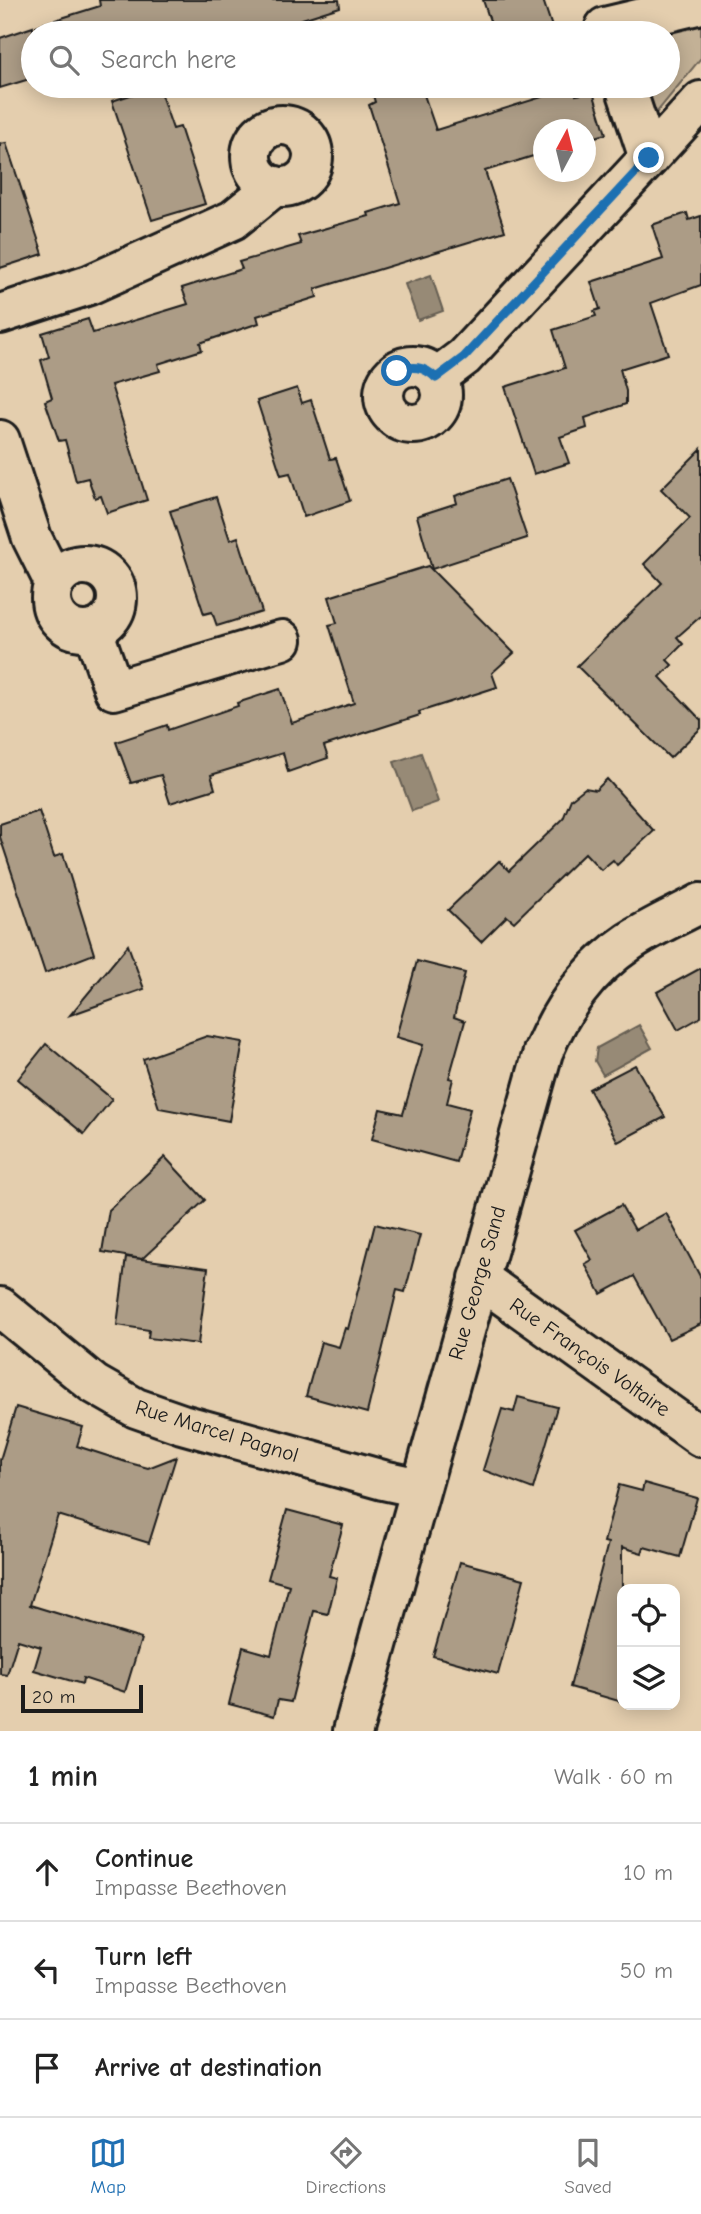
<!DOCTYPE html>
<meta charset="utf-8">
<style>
body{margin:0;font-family:"Comic Neue",sans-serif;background:#f2f2f2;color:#222}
.controls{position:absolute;right:21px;bottom:21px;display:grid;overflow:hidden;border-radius:14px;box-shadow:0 4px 18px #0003}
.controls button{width:63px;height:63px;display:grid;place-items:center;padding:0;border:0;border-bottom:2px solid #e0e0e0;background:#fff;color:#222;font:35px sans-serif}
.compass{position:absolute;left:533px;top:119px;width:63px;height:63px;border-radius:50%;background:#fff;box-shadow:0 4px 18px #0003;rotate:7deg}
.scale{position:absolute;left:21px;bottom:18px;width:122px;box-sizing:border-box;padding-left:7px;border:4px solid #1c1c1c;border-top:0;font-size:19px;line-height:24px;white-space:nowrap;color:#1c1c1c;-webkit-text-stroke:5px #e4ceae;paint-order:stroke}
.stop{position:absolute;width:21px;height:21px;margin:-16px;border:5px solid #1f6fb2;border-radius:50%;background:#fff}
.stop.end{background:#1f6fb2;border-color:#fff;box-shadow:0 2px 7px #0008}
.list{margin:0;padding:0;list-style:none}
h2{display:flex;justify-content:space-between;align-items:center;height:91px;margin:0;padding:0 28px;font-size:30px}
h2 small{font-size:23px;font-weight:400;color:#767676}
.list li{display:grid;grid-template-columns:46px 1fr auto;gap:21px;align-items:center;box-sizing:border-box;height:98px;padding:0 28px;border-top:2px solid #e0e0e0}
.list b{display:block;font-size:26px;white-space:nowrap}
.list p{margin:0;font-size:23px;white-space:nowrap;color:#767676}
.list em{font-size:23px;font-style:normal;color:#767676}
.icon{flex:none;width:38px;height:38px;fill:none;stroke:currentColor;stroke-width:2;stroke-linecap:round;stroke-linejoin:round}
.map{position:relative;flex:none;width:701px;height:1731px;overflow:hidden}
.search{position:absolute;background:#fff;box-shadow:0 4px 18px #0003;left:21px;right:21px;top:21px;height:77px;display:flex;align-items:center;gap:18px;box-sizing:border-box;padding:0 24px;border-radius:38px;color:#767676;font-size:26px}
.sheet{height:385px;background:#fff}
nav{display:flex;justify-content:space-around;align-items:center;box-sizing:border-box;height:98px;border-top:2px solid #e0e0e0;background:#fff;font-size:19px;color:#767676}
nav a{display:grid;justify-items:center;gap:4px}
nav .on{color:#1f6fb2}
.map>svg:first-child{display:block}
.green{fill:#c3b196;stroke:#706659;stroke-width:2}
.water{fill:#978a76;stroke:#665e52;stroke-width:2}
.building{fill:#ac9c86;stroke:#1c1c1c;stroke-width:2}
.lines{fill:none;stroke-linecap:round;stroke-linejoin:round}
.minor-casing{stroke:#1c1c1c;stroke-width:44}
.minor{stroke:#e4ceae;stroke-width:38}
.route{stroke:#1f6fb2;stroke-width:9}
.labels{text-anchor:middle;stroke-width:5;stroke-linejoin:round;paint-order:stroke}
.street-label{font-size:21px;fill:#1c1c1c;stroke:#e4ceae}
</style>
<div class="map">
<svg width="701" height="1731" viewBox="0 0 701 1731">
<rect width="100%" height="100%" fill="#e4ceae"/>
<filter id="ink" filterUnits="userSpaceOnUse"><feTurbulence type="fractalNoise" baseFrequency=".0143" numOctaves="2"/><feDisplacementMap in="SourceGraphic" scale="14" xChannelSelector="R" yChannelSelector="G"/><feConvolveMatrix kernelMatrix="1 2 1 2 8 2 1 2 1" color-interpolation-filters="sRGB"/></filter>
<g filter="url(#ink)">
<!-- green -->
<path class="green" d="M701,23V58L653,117L644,86H668V33H666Z"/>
<!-- water -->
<g class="water">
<path d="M431,275L443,311L418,320L405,284Z"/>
<path d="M421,753L438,802L412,811L394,762Z"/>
<path d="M639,1025L652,1048L603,1075L595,1061L597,1048Z"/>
</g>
<!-- building -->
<g class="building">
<path d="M99,0H339L340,7L258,33H37L36,26L100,6Z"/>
<path d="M483,0H543L554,33H494Z"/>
<path d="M33,27V78L0,88V38Z"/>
<path d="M158,86L173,129L180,127L205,204L152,220L112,101Z"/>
<path d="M370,86H421L436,130L574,87L576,95L593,92L606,134L585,140V130H543V153L485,171L505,231L315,289L317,297L257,316L259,323L200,343L202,350L158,364L160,371L111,385L147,500L107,513L101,496L95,498L88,478L76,481L65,440L59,441L45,401L52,398L41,360L49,357L42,333L88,319L93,333L188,304L182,288L242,269L239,262L301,244L298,236L369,216L368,213L400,203L369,105L375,102Z"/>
<path d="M6,143L43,254L0,268V144Z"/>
<path d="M687,213L689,220L701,216V285L651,303L668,354L620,369L626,391V404L585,418L587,428L560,437L569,463L534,474L505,387L565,368L553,330L596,316L594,311L600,309L591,282L663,259L652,225Z"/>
<path d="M297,388L302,403L311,400L330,459L336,458L350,501L304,517L290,473L281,475L257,401Z"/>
<path d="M701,449V616L677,637L683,644L667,660L672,665L660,677L701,720V728L670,758L577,666L662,583L644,564L690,518L661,489Z"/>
<path d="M507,479L527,538L432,569L417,516L457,503L455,496Z"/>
<path d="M216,497L230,540L238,537L262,612L217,626L212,612L204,614L170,511Z"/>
<path d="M428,566L514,653L492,673L497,687L419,712L420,715L324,746L328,758L288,772L283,753L211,775L215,789L170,803L161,775L131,783L116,742L167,725L168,730L238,706L237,703L280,689L292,723L354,703L329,625L337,623L329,597Z"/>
<path d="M607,779L654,831L617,865L613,860L601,870L585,853L514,922L507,916L481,942L448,910L499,861L509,871L563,819L571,799L585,788L596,790Z"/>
<path d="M39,811L54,857L63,854L94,954L45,973L0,837V824Z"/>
<path d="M128,945L144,989L70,1015Z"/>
<path d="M417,961L465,973L454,1017L465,1021L449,1078L453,1079L447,1103L470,1109L456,1162L372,1139L380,1109L403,1114L423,1045L396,1037Z"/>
<path d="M701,968V1017L678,1030L657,992Z"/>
<path d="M207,1036L243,1042L229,1121L159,1108L143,1059Z"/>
<path d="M46,1044L112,1099L84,1134L18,1079Z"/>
<path d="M635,1065L665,1117L618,1142L589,1089Z"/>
<path d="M165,1157L205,1200L142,1259L102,1252L109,1210Z"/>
<path d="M621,1205L635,1230L666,1213L701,1278V1324L669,1339L634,1276L601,1294L585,1264L592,1260L575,1230Z"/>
<path d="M375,1224L420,1235L405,1292L397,1290L367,1413L306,1396L321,1342L339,1347L345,1328L348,1329Z"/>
<path d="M126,1257L208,1268L198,1344L148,1338L149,1330L117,1325Z"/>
<path d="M518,1397L557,1407L533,1489L483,1470L502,1409L514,1412Z"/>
<path d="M16,1407L83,1427L77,1446L126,1462L148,1468L176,1457L149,1543L58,1515L30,1605L141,1639L125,1692L83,1678L82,1684L34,1670L41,1647L18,1640L7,1675L0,1674V1460Z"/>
<path d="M644,1483L697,1498L680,1557L644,1547L642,1553L622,1547V1702L570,1687L608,1543L604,1542L619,1485L642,1491Z"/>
<path d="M287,1510L343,1525L329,1576L337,1578L328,1614L314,1611L291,1702L278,1700L274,1716L229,1704L243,1647L271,1655L289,1585L268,1579Z"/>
<path d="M460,1562L524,1579L498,1674L433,1656Z"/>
</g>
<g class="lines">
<defs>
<g id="minor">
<path d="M605,27L701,4"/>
<path d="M625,86L649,158L701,101"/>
<circle cx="282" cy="156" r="31"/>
<path d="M0,314L89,285L233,220L275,186"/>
<circle cx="413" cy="395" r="29"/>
<path d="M436,378L464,357L649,158"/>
<path d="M0,440L32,538L54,582"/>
<circle cx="84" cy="598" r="33"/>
<path d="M93,630L114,690L282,640"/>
<path d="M479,1278L701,1437"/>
<path d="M0,1307L94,1384L136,1408L182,1424L383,1480L420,1488"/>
<path d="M353,1731L543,1052C562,1007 588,970 629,942C651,927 677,916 701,903"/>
</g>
</defs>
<!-- minor casing -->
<use href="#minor" class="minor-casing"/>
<!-- minor -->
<use href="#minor" class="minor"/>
</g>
</g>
<g class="lines" filter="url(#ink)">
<!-- route -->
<path class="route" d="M397,371C412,365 424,366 436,378L464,357L649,158"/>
</g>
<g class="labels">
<!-- street labels -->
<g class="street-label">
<text transform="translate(477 1283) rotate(-74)" y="7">Rue George Sand</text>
<text transform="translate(590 1357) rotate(35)" y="7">Rue François Voltaire</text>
<text transform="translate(217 1431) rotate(17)" y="7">Rue Marcel Pagnol</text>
</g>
</g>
</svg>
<div class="controls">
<button><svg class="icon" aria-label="locate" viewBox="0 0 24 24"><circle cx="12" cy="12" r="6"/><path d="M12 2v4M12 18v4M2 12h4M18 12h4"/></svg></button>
<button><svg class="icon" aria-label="layers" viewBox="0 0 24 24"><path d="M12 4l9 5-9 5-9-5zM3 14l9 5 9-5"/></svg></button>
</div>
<svg class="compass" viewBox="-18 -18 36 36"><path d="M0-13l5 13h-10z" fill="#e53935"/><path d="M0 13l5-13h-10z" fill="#767676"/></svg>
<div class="scale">20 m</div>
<div class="stop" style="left:397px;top:371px"></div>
<div class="stop end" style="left:649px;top:158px"></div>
<div class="search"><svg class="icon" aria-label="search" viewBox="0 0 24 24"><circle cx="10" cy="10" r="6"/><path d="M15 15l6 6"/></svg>Search here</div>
</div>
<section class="sheet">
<h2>1 min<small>Walk · 60 m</small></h2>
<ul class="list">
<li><svg class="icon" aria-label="ahead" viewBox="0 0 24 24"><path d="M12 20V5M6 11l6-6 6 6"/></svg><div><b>Continue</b><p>Impasse Beethoven</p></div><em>10 m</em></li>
<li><svg class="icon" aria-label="left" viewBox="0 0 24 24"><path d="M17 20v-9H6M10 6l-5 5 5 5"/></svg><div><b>Turn left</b><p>Impasse Beethoven</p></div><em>50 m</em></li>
<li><svg class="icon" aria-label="arrive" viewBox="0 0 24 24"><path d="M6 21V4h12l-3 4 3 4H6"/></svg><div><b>Arrive at destination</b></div></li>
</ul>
</section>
<nav>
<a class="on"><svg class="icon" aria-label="map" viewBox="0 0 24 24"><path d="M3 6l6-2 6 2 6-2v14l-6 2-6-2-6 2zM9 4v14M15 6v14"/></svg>Map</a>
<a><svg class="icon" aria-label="directions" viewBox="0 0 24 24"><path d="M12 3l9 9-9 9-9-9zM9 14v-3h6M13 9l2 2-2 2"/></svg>Directions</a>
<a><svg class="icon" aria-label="saved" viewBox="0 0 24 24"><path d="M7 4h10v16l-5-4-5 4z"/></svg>Saved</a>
</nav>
